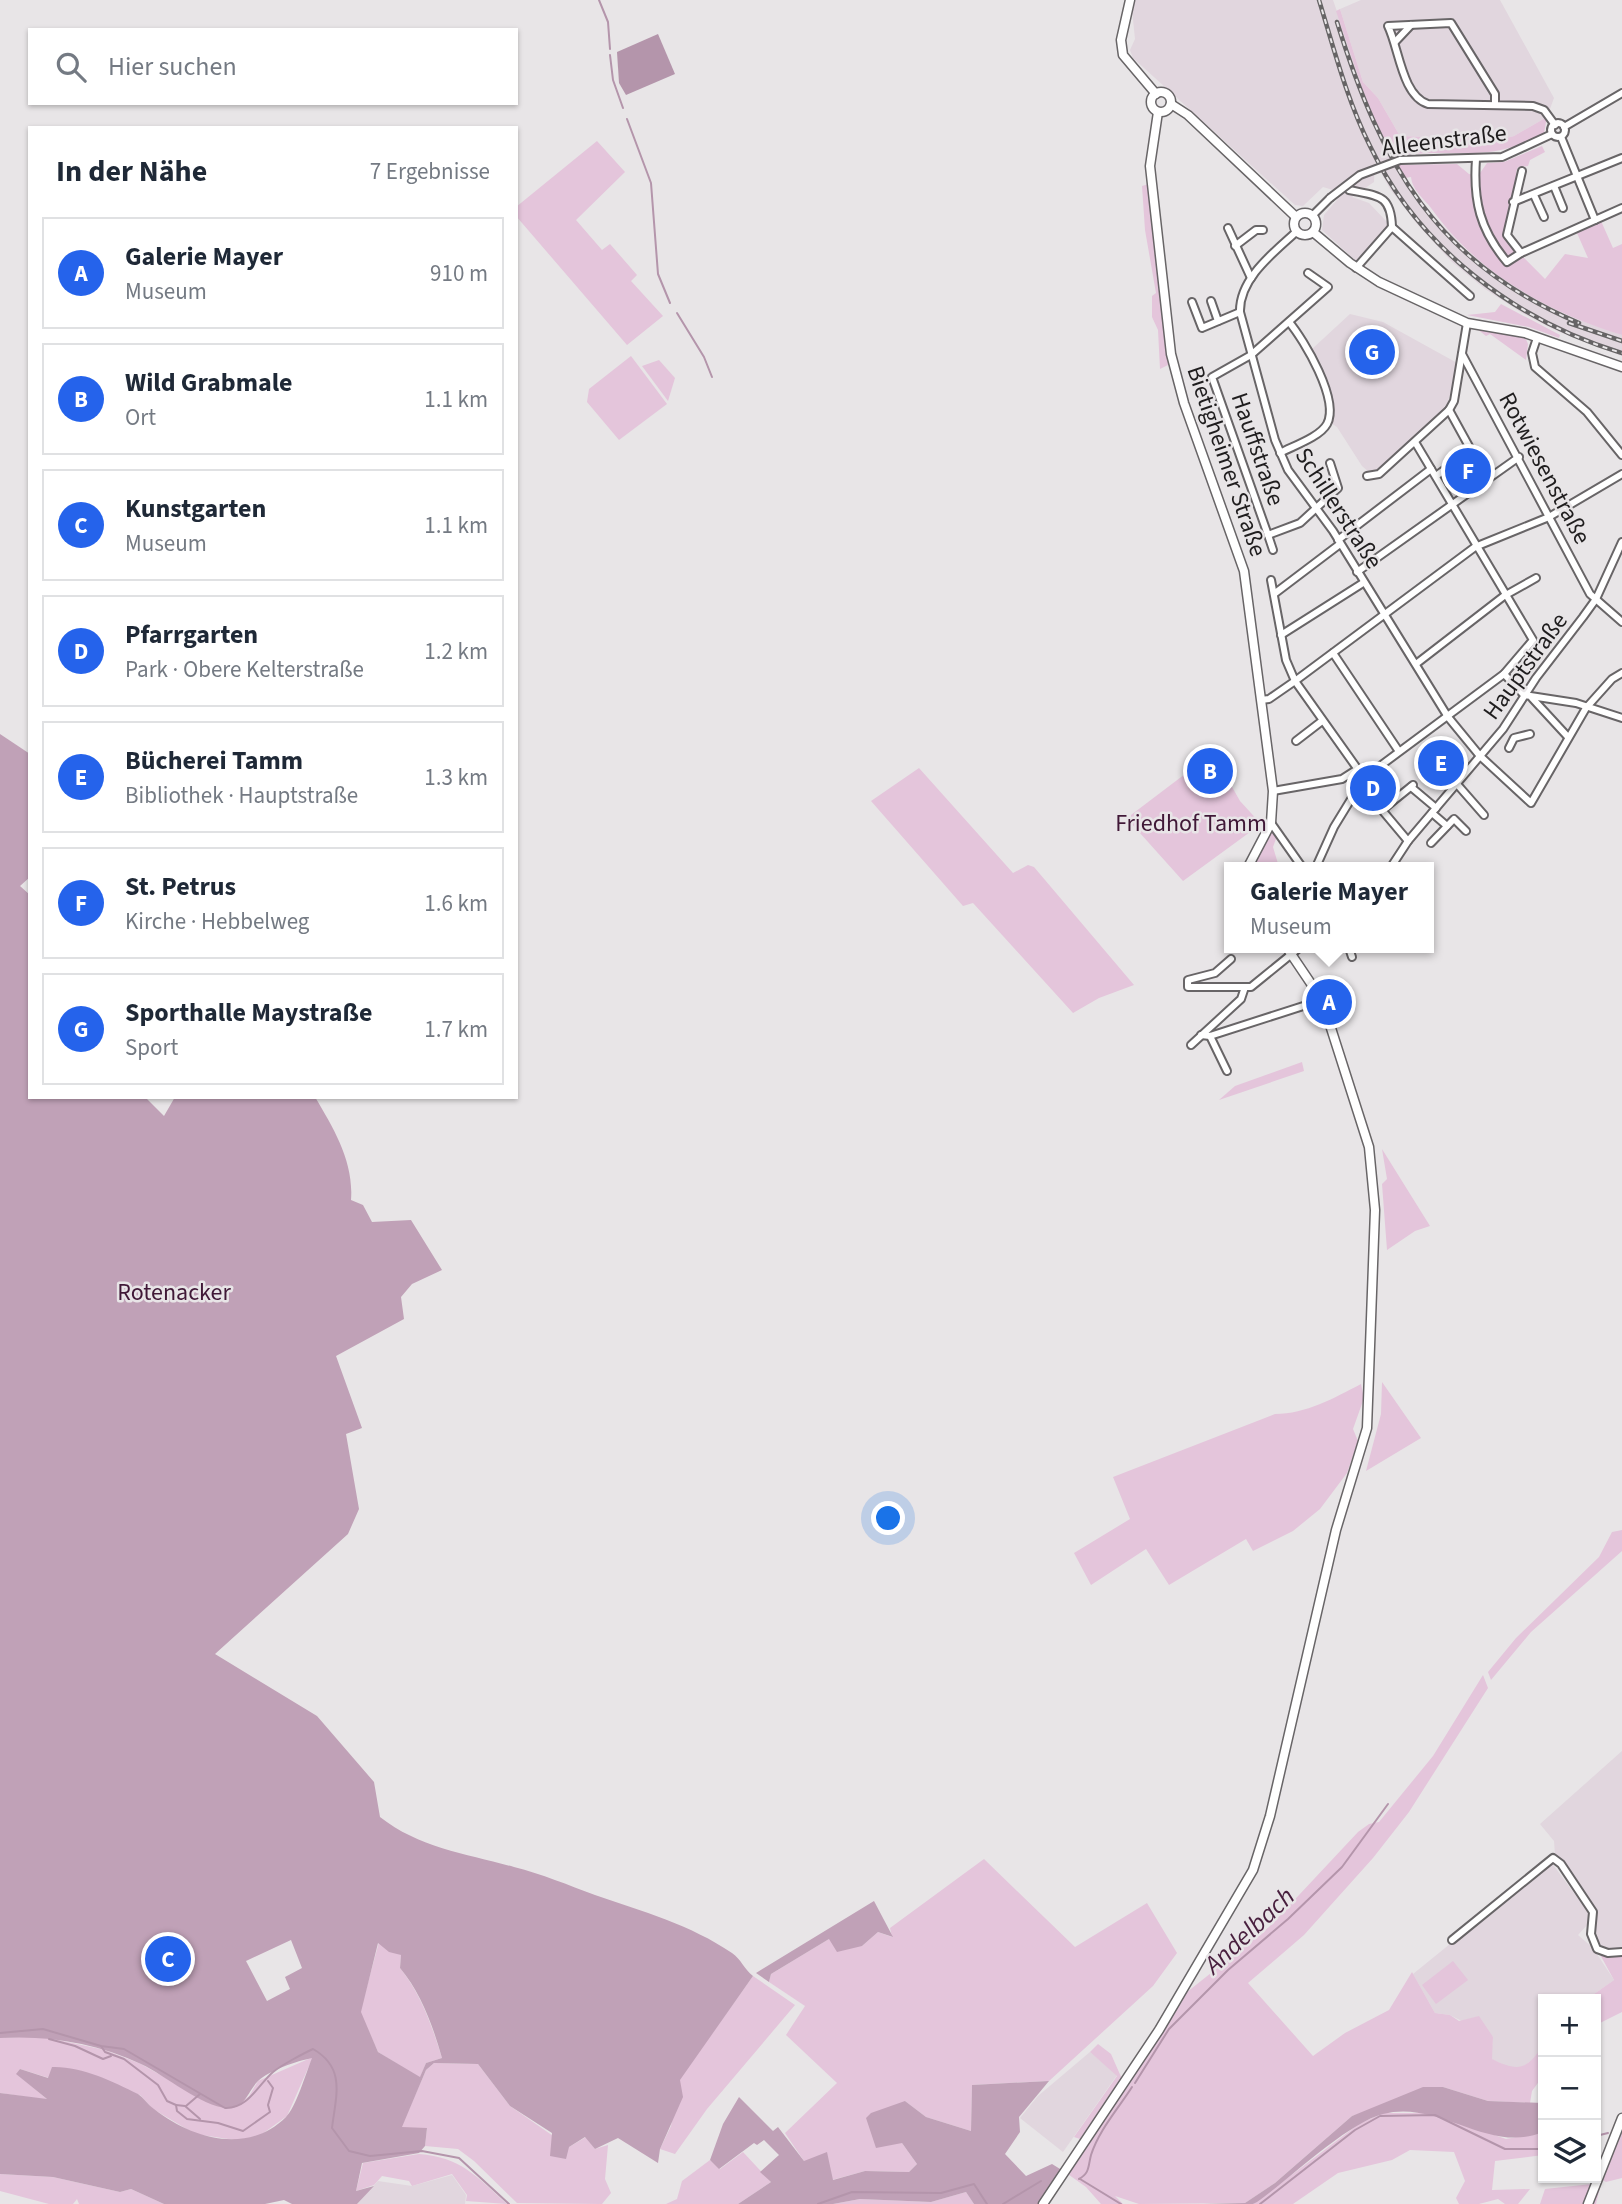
<!DOCTYPE html>
<html lang="de">
<meta charset="utf-8">
<style>
body{margin:0;font-family:"Source Sans 3",sans-serif;background:#f6f6f7;color:#1f2937}
.controls{position:absolute;right:21px;bottom:21px;display:grid;overflow:hidden;border-radius:0px;box-shadow:0 2px 5px #0004}
.controls button{width:63px;height:63px;display:grid;place-items:center;padding:0;border:0;border-bottom:2px solid #e0e1e3;background:#fff;color:#1f2937;font:35px sans-serif}
.you{position:absolute;left:889px;top:1519px;width:24px;height:24px;margin:-18px;border:5px solid #fff;border-radius:50%;background:#1a73e8;box-shadow:0 0 0 10px #1a73e833}
.badge{display:grid;place-items:center;width:46px;height:46px;border-radius:50%;background:#2563eb;color:#fff;font-size:23px;font-weight:700}
.pin{position:absolute;translate:-50% -50%;border:4px solid #fff;box-shadow:0 2px 7px #0006}
.popup{position:absolute;left:1224px;top:862px;width:210px;height:91px;box-sizing:border-box;display:grid;place-content:center;border-radius:0px;background:#fff;filter:drop-shadow(0 2px 5px #0005);font-size:23px;white-space:nowrap;color:#747a83}
.popup b{font-size:26px;color:#1f2937}
.popup::after{content:'';position:absolute;left:50%;top:100%;margin-left:-14px;border:14px solid transparent;border-top-color:#fff}
.list{margin:0;padding:0;list-style:none}
h2{display:flex;justify-content:space-between;align-items:center;height:91px;margin:0;padding:0 28px;font-size:30px}
h2 small{font-size:23px;font-weight:400;color:#747a83}
.list li{display:grid;grid-template-columns:46px 1fr auto;gap:21px;align-items:center;box-sizing:border-box;height:112px;margin:0 14px 14px;padding:0 14px;border:2px solid #e0e1e3;border-radius:0px}
.list b{display:block;font-size:26px;white-space:nowrap}
.list p{margin:0;font-size:23px;white-space:nowrap;color:#747a83}
.list em{font-size:23px;font-style:normal;color:#747a83}
.icon{flex:none;width:38px;height:38px;fill:none;stroke:currentColor;stroke-width:2;stroke-linecap:round;stroke-linejoin:round}
.map{position:relative;flex:none;width:1622px;height:2204px;overflow:hidden}
.search{position:absolute;background:#fff;box-shadow:0 2px 5px #0004;left:28px;top:28px;width:490px;height:77px;display:flex;align-items:center;gap:18px;box-sizing:border-box;padding:0 24px;border-radius:0px;color:#747a83;font-size:26px}
.panel{position:absolute;background:#fff;box-shadow:0 2px 5px #0004;left:28px;top:126px;width:490px;height:973px;border-radius:0px}
.map>svg:first-child{display:block}
.built{fill:#e1d6de}
.green{fill:#e4c5db}
.forest{fill:#c0a1b7;fill-rule:evenodd}
.water{fill:#b495ab}
.lines{fill:none;stroke-linecap:round;stroke-linejoin:round}
.stream{stroke:#b495ab;stroke-width:2}
.street-casing{stroke:#686567;stroke-width:10}
.secondary-casing{stroke:#686567;stroke-width:11}
.street{stroke:#fff;stroke-width:6}
.secondary{stroke:#fff;stroke-width:8}
.rail-casing{stroke:#666465;stroke-width:4.5}
.rail{stroke:#e8e5e7;stroke-width:2;stroke-dasharray:5;stroke-linecap:butt}
.street-bridge-casing{stroke:#686567;stroke-width:10;stroke-linecap:butt}
.street-bridge{stroke:#fff;stroke-width:6}
.labels{text-anchor:middle;stroke-width:5;stroke-linejoin:round;paint-order:stroke}
.street-label{font-size:24px;fill:#1f1d1e;stroke:#e8e5e7}
.park-label{font-size:24px;fill:#401837;stroke:#e8e5e7}
.water-label{font-size:26px;font-style:italic;fill:#481f3e;stroke:#e8e5e7}
</style>
<div class="map">
<svg width="1622" height="2204" viewBox="0 0 1622 2204">
<rect width="100%" height="100%" fill="#e8e5e7"/>
<!-- built -->
<g class="built">
<path d="M1131,0H1333L1376,124L1399,169L1431,213L1467,251L1513,286L1568,316L1622,335V356L1557,331L1522,313L1485,289L1451,261L1417,224L1390,189L1375,162L1374,182L1352,197L1369,203L1387,222L1388,227L1356,261L1322,230L1324,215L1343,193L1323,187L1303,206L1295,205L1133,58L1130,50L1135,39Z"/>
<path d="M1361,0H1500L1554,98L1547,117L1514,136L1500,140L1400,136L1378,98L1363,82L1340,9Z"/>
<path d="M1350,314L1383,322L1459,364L1446,408L1382,469L1369,472L1362,466L1337,427L1331,423L1329,395L1311,350Z"/>
<path d="M1622,1751V1947L1611,1950L1598,1944L1594,1936L1597,1918L1594,1909L1555,1855L1554,1841L1540,1824Z"/>
<path d="M1551,1862L1588,1912L1589,1923L1578,1935L1593,1948L1614,1980L1587,1999H1543V2045L1534,2059L1522,2067L1511,2068L1491,2059L1493,2037L1450,2015L1435,2013L1413,1974Z"/>
<path d="M1090,2052L1117,2075L1063,2152L1020,2118L1038,2096Z"/>
<path d="M452,2175L466,2195L465,2204H357L378,2181L412,2186Z"/>
</g>
<!-- green -->
<g class="green">
<path d="M1340,9L1363,82L1378,98L1400,136L1500,140L1514,136L1547,117L1544,133C1485,167 1452,145 1392,157L1369,108L1336,11Z"/>
<path d="M597,141L625,172L576,220L602,250L610,244L637,275L631,281L663,316L627,345L516,216V207Z"/>
<path d="M1542,146L1545,152L1530,160L1528,166L1518,167L1516,172L1519,176C1499,237 1501,235 1545,279L1565,254L1588,258L1577,233L1601,221L1613,248L1622,244V335C1547,312 1477,273 1431,208C1424,199 1412,190 1411,177L1405,178L1397,165L1457,164L1469,174L1478,176L1487,163L1504,162Z"/>
<path d="M1149,184L1170,364L1160,369L1158,330L1152,317V296L1156,293L1145,230L1142,186Z"/>
<path d="M1501,304L1560,335L1559,338L1529,327L1467,315L1495,312Z"/>
<path d="M1477,329L1525,337L1528,344L1526,360L1490,334L1486,336Z"/>
<path d="M631,356L667,404L619,440L587,402L589,389Z"/>
<path d="M659,360L675,378L668,401L642,366Z"/>
<path d="M919,768L1013,873L1028,865L1034,867L1134,985L1099,998L1073,1013L973,903L963,906L871,801Z"/>
<path d="M1193,768L1203,783L1223,771L1240,801L1261,824L1183,881L1131,823V815Z"/>
<path d="M1272,831L1277,836L1273,847L1279,867H1251Z"/>
<path d="M1302,1062L1304,1071L1219,1100L1235,1086Z"/>
<path d="M1382,1149L1430,1226L1415,1231L1387,1250L1382,1184L1387,1179Z"/>
<path d="M1382,1382L1421,1438L1366,1471L1381,1414Z"/>
<path d="M1361,1384L1364,1398L1353,1429L1358,1441L1347,1473L1320,1509L1293,1531L1253,1551L1246,1539L1169,1585L1146,1549L1091,1585L1074,1553L1130,1519L1113,1477L1275,1414C1306,1414 1334,1398 1361,1384Z"/>
<path d="M1622,1530V1551L1531,1632L1491,1680L1488,1672L1516,1638L1599,1557L1612,1532Z"/>
<path d="M1483,1675L1488,1688L1409,1812L1373,1858L1304,1935L1248,1983L1313,2056L1345,2033L1389,2010L1412,1972L1435,2013L1450,2015L1459,2021L1479,2016L1493,2037L1492,2059C1518,2072 1527,2070 1543,2045V2076L1532,2091L1530,2103L1488,2101L1443,2087L1352,2116L1275,2183L1245,2203L1139,2204L1115,2196L1123,2204H1101L1086,2187L1065,2172L1177,2000L1269,1927L1358,1832L1369,1824L1379,1822L1433,1756Z"/>
<path d="M984,1859L1075,1947L1147,1903L1177,1953L1153,1986L1049,2081L972,2085L971,2131L926,2117L905,2101L902,2143L917,2164L909,2172L865,2171L832,2180L804,2161L785,2133L837,2083L786,2035L805,2006L769,1982L771,1974L829,1939L862,1946L878,1932L892,1937L890,1928Z"/>
<path d="M379,1942L401,1955L400,1968C421,1994 432,2026 442,2058L426,2063L420,2078L378,2052L360,2012Z"/>
<path d="M1597,1949L1622,1952V2012L1596,2025V1999H1587L1614,1980Z"/>
<path d="M1453,1961L1468,1980L1436,2004L1422,1985Z"/>
<path d="M753,1976L795,2005L707,2109L675,2154L660,2149L671,2126L679,2080Z"/>
<path d="M40,2036L105,2050L141,2064L210,2103L237,2106L249,2096L258,2081L313,2057L287,2116L258,2137L235,2140L195,2134L153,2109L140,2095L122,2089L49,2078L20,2069L17,2074L48,2100L0,2093V2038Z"/>
<path d="M1098,2044L1111,2054L1122,2079L1080,2139L1074,2137L1117,2076L1090,2052Z"/>
<path d="M434,2063L478,2064L510,2106L569,2147L586,2137L595,2149L608,2145L605,2179L611,2193L602,2204L517,2203L474,2161L458,2149L425,2146L427,2128H401L426,2070Z"/>
<path d="M1384,2113H1431L1506,2139L1543,2132V2155L1495,2161L1492,2190L1530,2189L1518,2204H1505L1498,2199L1479,2204H1459L1456,2198L1465,2181L1454,2152L1410,2150L1392,2160L1338,2173L1293,2204H1253L1360,2123Z"/>
<path d="M1622,2125V2178L1606,2182L1601,2179Z"/>
<path d="M743,2152L771,2182L738,2204H666L677,2199L682,2181L710,2160L720,2169Z"/>
<path d="M419,2154C461,2157 477,2177 507,2204L466,2201L467,2195L452,2174L412,2186L409,2181L382,2176L374,2185L356,2191L363,2163Z"/>
<path d="M0,2174L53,2177L120,2192L131,2189L164,2204H79L77,2199L73,2204H49L0,2191Z"/>
<path d="M1601,2183L1596,2204H1540L1545,2189Z"/>
<path d="M966,2192L974,2204H833L860,2199L931,2202Z"/>
</g>
<!-- forest -->
<g class="forest">
<path d="M0,734L30,754V877L20,886L30,895V1097H145L164,1116L175,1097H315C334,1129 354,1162 351,1200L363,1205L372,1222L411,1220L442,1270L412,1284L401,1297L404,1319L336,1356L362,1428L346,1434L359,1509L348,1534L215,1654L317,1716L374,1782L380,1817C419,1848 468,1854 514,1867C542,1874 568,1885 595,1895C642,1911 691,1925 732,1953C741,1959 744,1969 753,1976L680,2080L683,2097L660,2149L658,2163L618,2138L595,2149L585,2137L569,2147L566,2159L550,2156L552,2133L510,2106L478,2064L434,2063L426,2070L402,2127L427,2128L425,2146L419,2153L362,2163L356,2191L374,2186L357,2204H292L284,2200L265,2204H164L131,2189L120,2192L53,2177L0,2174V2093L47,2099L16,2074L20,2069L48,2078L52,2067C81,2066 112,2081 138,2094C144,2098 148,2105 154,2109C192,2139 248,2155 286,2117C296,2107 306,2073 312,2058C297,2061 270,2070 258,2081C248,2091 245,2109 227,2108C202,2107 165,2075 141,2064C97,2043 48,2035 0,2038ZM291,1940L302,1968L285,1977L290,1989L267,2001L246,1961ZM378,1943L389,1952L401,1955L400,1968C421,1993 433,2026 442,2058L426,2063L420,2077L378,2052L361,2012Z"/>
<path d="M874,1901L893,1937L878,1932L862,1946L837,1952L829,1939L771,1974L769,1982L756,1973Z"/>
<path d="M1049,2081L1019,2117L1020,2132L1005,2154L1026,2176L1052,2164L1065,2172L1043,2204H974L966,2192L931,2202L860,2199L833,2204H738L771,2182L760,2172L779,2155L764,2140L757,2145L754,2143L719,2169L710,2160L723,2124L739,2097L773,2131L778,2127L804,2161L827,2152L833,2180L865,2171L909,2172L917,2164L902,2143L876,2148L866,2118L871,2113L905,2101L926,2117L971,2131L972,2085Z"/>
<path d="M1423,2087H1443L1488,2101L1543,2103V2132C1489,2155 1439,2099 1383,2114C1347,2123 1290,2179 1257,2202L1253,2204H1203L1245,2203L1275,2183L1352,2116Z"/>
</g>
<!-- water -->
<path class="water" d="M658,34L675,74L626,95L619,83L617,52Z"/>
<g class="lines">
<!-- stream -->
<g class="stream">
<path d="M599,0L608,22L610,49"/>
<path d="M610,55L613,80L623,108"/>
<path d="M627,119L651,183L658,274L670,303"/>
<path d="M677,313L704,357L712,377"/>
<path d="M0,2033L43,2029L101,2046L124,2049L225,2108C248,2109 258,2085 273,2072C280,2066 304,2053 313,2049C346,2068 336,2095 332,2128L349,2151L370,2156L422,2151L459,2158L509,2204"/>
<path d="M49,2039L75,2046L103,2059L111,2056"/>
<path d="M101,2046L105,2052L124,2059L158,2085L167,2101L176,2105L177,2111L187,2119L218,2123L243,2131L270,2112L268,2105L273,2088L268,2081"/>
<path d="M1135,2083L1169,2029L1228,1970L1288,1919L1342,1867L1388,1804"/>
<path d="M176,2105L185,2106L200,2119"/>
<path d="M186,2106L200,2094"/>
<path d="M1596,2136L1608,2133"/>
<path d="M1079,2179C1090,2173 1088,2166 1091,2155C1099,2130 1118,2109 1132,2087"/>
<path d="M1080,2179L1121,2204"/>
<path d="M818,2204L852,2192L941,2193L974,2184L987,2204"/>
<path d="M1003,2204L1041,2181"/>
<path d="M1260,2204L1355,2130L1380,2116L1435,2115L1505,2149H1543"/>
</g>
<defs>
<g id="street">
<path d="M1395,42L1411,25"/>
<path d="M1495,105V94L1451,23L1388,26C1399,48 1402,96 1428,104L1533,106L1544,110L1555,125"/>
<circle cx="1558" cy="130" r="7"/>
<path d="M1564,127L1622,93"/>
<path d="M1561,137L1595,220"/>
<path d="M1476,159C1473,201 1480,230 1507,262L1521,253L1622,208"/>
<path d="M1400,160L1502,157L1552,134"/>
<path d="M1554,186L1563,208"/>
<path d="M1349,190C1378,196 1391,194 1392,227"/>
<path d="M1534,195L1544,217"/>
<path d="M1513,202L1622,158"/>
<path d="M1312,216L1330,198"/>
<path d="M1228,228L1251,278"/>
<path d="M1296,232C1273,253 1239,279 1240,312L1275,440L1288,470L1333,531L1448,717L1480,756L1531,803L1586,708L1612,679L1622,673"/>
<path d="M1235,246L1256,230H1263"/>
<path d="M1521,253L1507,235L1522,171"/>
<path d="M1356,268L1392,227L1470,296"/>
<path d="M1308,273L1328,287L1251,355L1212,377L1268,535L1300,523L1338,488L1330,463"/>
<path d="M1211,301L1218,321"/>
<path d="M1192,302L1202,328L1240,312"/>
<path d="M1537,338L1532,353L1535,367L1587,412L1622,455"/>
<path d="M1462,354L1590,594L1622,622"/>
<path d="M1280,453C1293,446 1320,437 1327,424C1340,400 1304,340 1289,322"/>
<path d="M1367,476L1379,474L1449,410L1454,401L1467,323"/>
<path d="M1436,476L1471,450L1449,410"/>
<path d="M1268,535L1273,550"/>
<path d="M1338,540L1431,469"/>
<path d="M1357,572L1519,457"/>
<path d="M1271,580L1286,660L1295,681L1364,778"/>
<path d="M1274,594L1340,544"/>
<path d="M1281,635L1363,583"/>
<path d="M1333,653L1398,750"/>
<path d="M1416,664L1504,596L1536,578"/>
<path d="M1504,674L1524,695"/>
<path d="M1524,695L1576,703L1622,718"/>
<path d="M1532,698L1568,737"/>
<path d="M1261,700L1269,699L1295,681L1475,547L1549,517L1622,474"/>
<path d="M1296,741L1322,721"/>
<path d="M1509,748L1514,738L1530,734"/>
<path d="M1456,783L1484,815"/>
<path d="M1411,787L1436,808"/>
<path d="M1273,791L1342,779L1356,770"/>
<path d="M1432,813L1447,826"/>
<path d="M1271,823L1302,867"/>
<path d="M1408,841L1382,810L1413,785"/>
<path d="M1431,843L1454,819L1466,831"/>
<path d="M1316,867L1334,827L1364,778L1504,674L1533,640L1415,442"/>
<path d="M1391,867L1408,841L1503,729L1536,678L1583,617L1596,599L1622,542"/>
<path d="M1349,948L1352,957"/>
<path d="M1231,959L1215,973L1188,980V987H1251L1299,948"/>
<path d="M1201,1035L1210,1036L1322,1000"/>
<path d="M1210,1036L1227,1071"/>
<path d="M1191,1045L1241,999L1245,987"/>
<path d="M1452,1940L1553,1858L1561,1864L1593,1912L1591,1934L1597,1949L1608,1953L1622,1952"/>
</g>
<g id="secondary">
<path d="M1130,0L1121,40L1123,55L1156,94"/>
<circle cx="1161" cy="102" r="10"/>
<path d="M1171,104L1188,115L1296,217"/>
<path d="M1158,112L1150,166L1171,354L1184,403L1244,571L1273,791L1271,823L1248,867"/>
<circle cx="1305" cy="224" r="11"/>
<path d="M1313,232L1350,263L1379,282L1467,323L1525,333L1622,367"/>
<path d="M1043,2204L1159,2030L1253,1870L1270,1816L1336,1530L1367,1428L1375,1210L1369,1147L1322,1000L1287,948"/>
<path d="M1588,2204L1622,2118"/>
</g>
</defs>
<!-- street casing -->
<use href="#street" class="street-casing"/>
<!-- secondary casing -->
<use href="#secondary" class="secondary-casing"/>
<!-- street -->
<use href="#street" class="street"/>
<!-- secondary -->
<use href="#secondary" class="secondary"/>
<defs>
<g id="rail">
<path d="M1319,0C1334,49 1347,100 1370,146C1418,247 1515,321 1622,353"/>
<path d="M1337,22C1381,164 1436,263 1579,323"/>
<path d="M1569,323L1622,341"/>
</g>
</defs>
<!-- rail casing -->
<use href="#rail" class="rail-casing"/>
<!-- rail -->
<use href="#rail" class="rail"/>
<defs>
<path id="street-bridge" d="M1330,198L1360,175L1400,160"/>
</defs>
<!-- street-bridge casing -->
<use href="#street-bridge" class="street-bridge-casing"/>
<!-- street-bridge -->
<use href="#street-bridge" class="street-bridge"/>
</g>
<g class="labels">
<!-- street labels -->
<g class="street-label">
<text transform="translate(1444 140) rotate(-7)" y="8">Alleenstraße</text>
<text transform="translate(1258 449) rotate(71)" y="8">Hauffstraße</text>
<text transform="translate(1227 461) rotate(71)" y="8">Bietigheimer Straße</text>
<text transform="translate(1545 468) rotate(62)" y="8">Rotwiesenstraße</text>
<text transform="translate(1339 508) rotate(57)" y="8">Schillerstraße</text>
<text transform="translate(1525 666) rotate(-54)" y="8">Hauptstraße</text>
</g>
<!-- park labels -->
<g class="park-label">
<text x="1191" y="831">Friedhof Tamm</text>
<text x="174" y="1300">Rotenacker</text>
</g>
<!-- water labels -->
<g class="water-label">
<text transform="translate(1249 1930) rotate(-43)" y="9">Andelbach</text>
</g>
</g>
</svg>
<div class="controls">
<button>+</button>
<button>−</button>
<button><svg class="icon" aria-label="layers" viewBox="0 0 24 24"><path d="M12 4l9 5-9 5-9-5zM3 14l9 5 9-5"/></svg></button>
</div>
<div class="you"></div>
<div class="pin badge" style="left:1329px;top:1002px">A</div>
<div class="popup"><b>Galerie Mayer</b>Museum</div>
<div class="pin badge" style="left:1210px;top:771px">B</div>
<div class="pin badge" style="left:168px;top:1959px">C</div>
<div class="pin badge" style="left:1373px;top:788px">D</div>
<div class="pin badge" style="left:1441px;top:763px">E</div>
<div class="pin badge" style="left:1468px;top:471px">F</div>
<div class="pin badge" style="left:1372px;top:352px">G</div>
<div class="search"><svg class="icon" aria-label="search" viewBox="0 0 24 24"><circle cx="10" cy="10" r="6"/><path d="M15 15l6 6"/></svg>Hier suchen</div>
<section class="panel">
<h2>In der Nähe<small>7 Ergebnisse</small></h2>
<ul class="list">
<li><span class="badge">A</span><div><b>Galerie Mayer</b><p>Museum</p></div><em>910 m</em></li>
<li><span class="badge">B</span><div><b>Wild Grabmale</b><p>Ort</p></div><em>1.1 km</em></li>
<li><span class="badge">C</span><div><b>Kunstgarten</b><p>Museum</p></div><em>1.1 km</em></li>
<li><span class="badge">D</span><div><b>Pfarrgarten</b><p>Park · Obere Kelterstraße</p></div><em>1.2 km</em></li>
<li><span class="badge">E</span><div><b>Bücherei Tamm</b><p>Bibliothek · Hauptstraße</p></div><em>1.3 km</em></li>
<li><span class="badge">F</span><div><b>St. Petrus</b><p>Kirche · Hebbelweg</p></div><em>1.6 km</em></li>
<li><span class="badge">G</span><div><b>Sporthalle Maystraße</b><p>Sport</p></div><em>1.7 km</em></li>
</ul>
</section>
</div>
